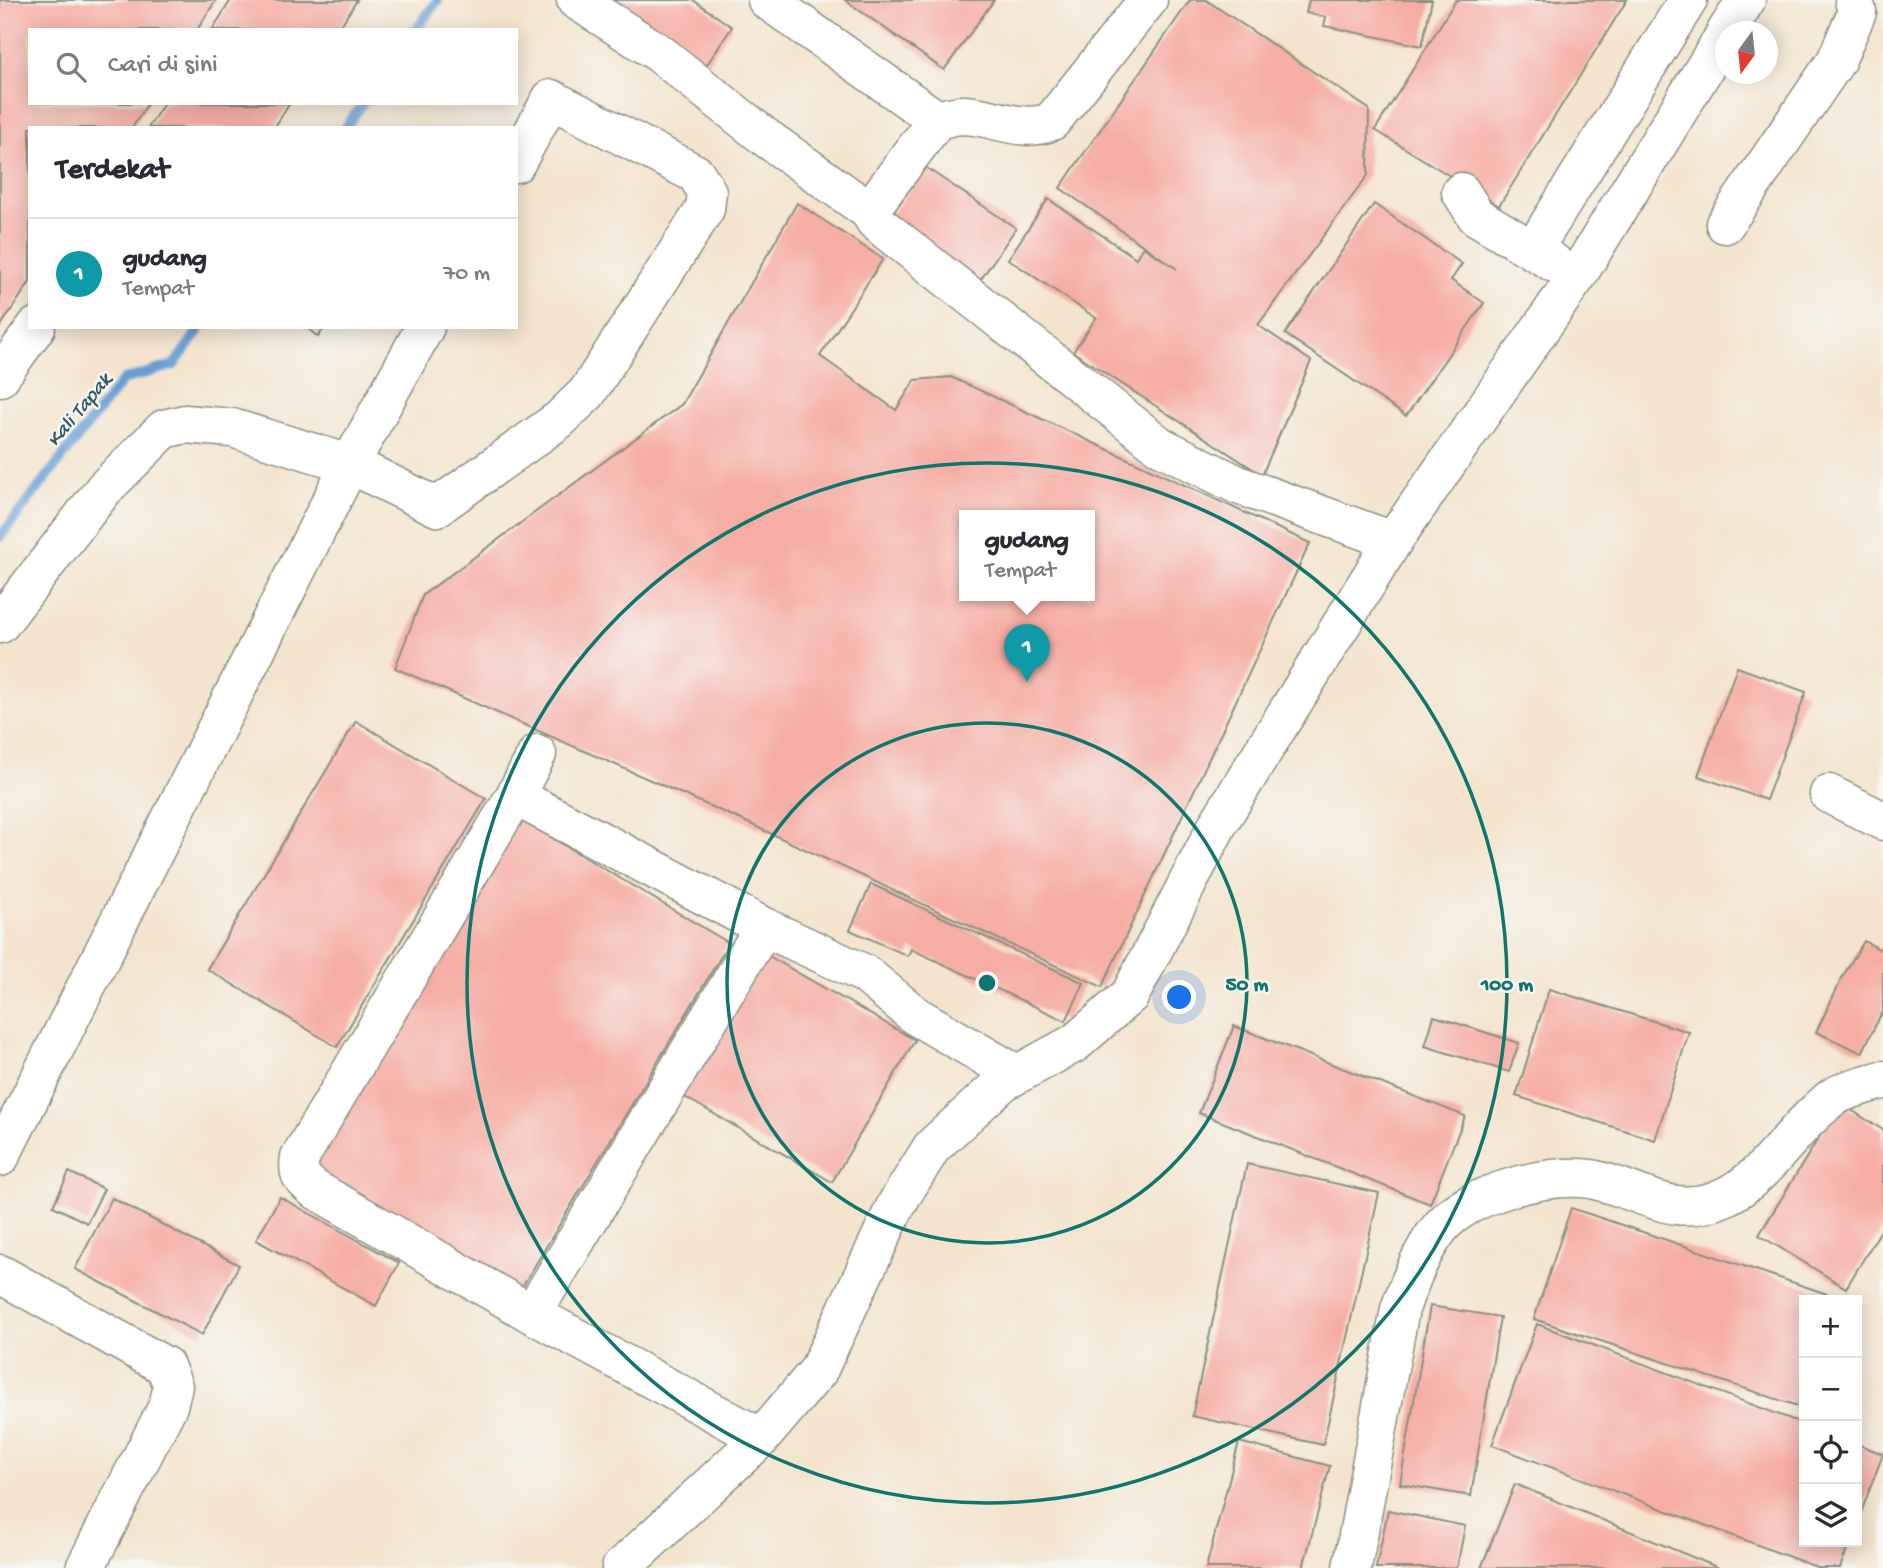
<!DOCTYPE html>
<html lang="id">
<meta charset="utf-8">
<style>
body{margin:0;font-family:"Gochi Hand",sans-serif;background:#f7f7f7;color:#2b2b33}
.controls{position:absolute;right:21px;bottom:21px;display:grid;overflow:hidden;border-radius:0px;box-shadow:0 4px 18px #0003}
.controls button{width:63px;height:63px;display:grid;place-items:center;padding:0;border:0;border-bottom:2px solid #e1e1e2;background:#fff;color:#2b2b33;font:35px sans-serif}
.compass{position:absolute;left:1715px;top:21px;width:63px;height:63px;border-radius:50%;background:#fff;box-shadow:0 4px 18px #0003;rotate:195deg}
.you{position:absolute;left:1180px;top:998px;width:24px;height:24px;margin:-18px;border:5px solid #fff;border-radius:50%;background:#1a73e8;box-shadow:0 0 0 10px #1a73e833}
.badge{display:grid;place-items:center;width:46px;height:46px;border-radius:50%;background:#0b8043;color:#fff;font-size:23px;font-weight:700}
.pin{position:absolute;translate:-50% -58px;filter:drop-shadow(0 2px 4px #0008)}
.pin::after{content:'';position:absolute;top:37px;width:24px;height:21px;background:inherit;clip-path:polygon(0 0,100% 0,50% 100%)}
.popup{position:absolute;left:959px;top:510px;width:136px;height:91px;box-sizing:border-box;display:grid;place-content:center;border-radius:0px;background:#fff;filter:drop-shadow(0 2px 5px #0005);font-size:23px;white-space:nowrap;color:#7c7c81}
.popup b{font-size:26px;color:#2b2b33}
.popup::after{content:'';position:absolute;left:50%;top:100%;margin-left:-14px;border:14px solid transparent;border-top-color:#fff}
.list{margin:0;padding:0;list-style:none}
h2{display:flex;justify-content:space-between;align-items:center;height:91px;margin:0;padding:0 28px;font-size:30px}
h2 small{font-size:23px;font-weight:400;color:#7c7c81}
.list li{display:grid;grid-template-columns:46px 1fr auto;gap:21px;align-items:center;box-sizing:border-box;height:112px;padding:0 28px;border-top:2px solid #e1e1e2}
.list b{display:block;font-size:26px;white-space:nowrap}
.list p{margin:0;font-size:23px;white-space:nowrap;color:#7c7c81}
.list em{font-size:23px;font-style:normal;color:#7c7c81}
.icon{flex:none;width:38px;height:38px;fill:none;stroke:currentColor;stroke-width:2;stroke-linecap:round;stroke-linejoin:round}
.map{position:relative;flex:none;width:1883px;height:1568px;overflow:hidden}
.search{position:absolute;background:#fff;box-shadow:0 4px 18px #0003;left:28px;top:28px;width:490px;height:77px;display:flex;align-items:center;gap:18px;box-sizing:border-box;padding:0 24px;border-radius:0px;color:#7c7c81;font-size:26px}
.panel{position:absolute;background:#fff;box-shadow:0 4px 18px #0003;left:28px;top:126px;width:490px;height:203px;border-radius:0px}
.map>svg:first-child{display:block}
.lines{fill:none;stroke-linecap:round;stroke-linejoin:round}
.stream{stroke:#679ed5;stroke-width:10}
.building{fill:#f6aea4;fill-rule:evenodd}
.minor-casing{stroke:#8a9081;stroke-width:41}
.minor{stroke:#fff;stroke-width:38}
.ring{fill:none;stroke:#0f766e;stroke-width:3.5}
.labels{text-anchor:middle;stroke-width:5;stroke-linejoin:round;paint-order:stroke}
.water-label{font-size:21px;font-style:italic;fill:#355a64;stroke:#f6f6f2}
.centre{fill:#0f766e;stroke:#f6f6f2;stroke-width:3.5}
.ring-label{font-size:21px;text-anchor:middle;font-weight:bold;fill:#0f766e;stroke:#f6f6f2;stroke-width:5;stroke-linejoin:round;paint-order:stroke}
</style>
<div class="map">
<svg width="1883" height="1568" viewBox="0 0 1883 1568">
<rect width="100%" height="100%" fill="#f6f6f2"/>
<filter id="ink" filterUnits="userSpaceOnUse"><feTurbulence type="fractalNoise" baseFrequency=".0143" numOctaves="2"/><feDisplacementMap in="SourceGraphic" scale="14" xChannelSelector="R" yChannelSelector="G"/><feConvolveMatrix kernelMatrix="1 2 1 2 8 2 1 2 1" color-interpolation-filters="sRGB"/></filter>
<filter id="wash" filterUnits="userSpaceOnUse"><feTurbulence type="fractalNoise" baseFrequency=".00686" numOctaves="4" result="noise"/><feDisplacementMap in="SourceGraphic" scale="28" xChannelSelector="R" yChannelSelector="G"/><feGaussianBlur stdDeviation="1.57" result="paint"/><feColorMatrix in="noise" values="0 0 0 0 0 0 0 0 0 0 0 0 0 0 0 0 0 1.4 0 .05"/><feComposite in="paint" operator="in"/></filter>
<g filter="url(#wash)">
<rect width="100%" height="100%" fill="#f4e4ce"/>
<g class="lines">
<!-- stream -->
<g class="stream">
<path d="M416,30L438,0"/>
<path d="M345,128L363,103"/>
<path d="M0,537L123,380L174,365L201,327"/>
</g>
</g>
<g id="blocks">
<!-- building -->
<g class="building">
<path d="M0,0H216L197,30H30V103H148L132,128H30V282L0,327Z"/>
<path d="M231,0H357L338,30H212Z"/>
<path d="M612,0H693L732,27L700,75Z"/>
<path d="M845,0H994L944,70Z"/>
<path d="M1190,0H1206L1369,109L1368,175L1258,325L1311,361L1262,475L1073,352L1096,318L1008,259L1048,199L1136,258L1143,247L1177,269L1060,188Z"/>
<path d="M1309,0H1432L1422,46L1324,26L1326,17L1306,13Z"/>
<path d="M1456,0H1627L1499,206L1375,130Z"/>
<path d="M164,103H290L274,128H148Z"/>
<path d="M925,167L1016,228L977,285L886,223Z"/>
<path d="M797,203L883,259L820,356L896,410L915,380L951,377L1310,543L1102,987L746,822L395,668L423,595L682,404ZM964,516H1090V596H964Z"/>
<path d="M1374,204L1462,264L1451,280L1484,303L1406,416L1285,334Z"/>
<path d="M306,327H325L318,337Z"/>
<path d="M1737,667L1806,692L1766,800L1698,776Z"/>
<path d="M356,721L486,799L337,1047L207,969Z"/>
<path d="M515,816L729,943L516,1297L303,1170Z"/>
<path d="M871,884L1084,983L1066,1021L911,949L908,956L850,930Z"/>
<path d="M1864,941L1883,951V1016L1881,1014L1862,1053L1816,1032L1844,974Z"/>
<path d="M765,954L915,1040L832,1182L683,1096Z"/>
<path d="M1549,989L1689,1032L1655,1140L1516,1096Z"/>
<path d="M1434,1016L1519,1043L1509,1072L1425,1046Z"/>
<path d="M1234,1026L1465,1116L1430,1204L1199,1113Z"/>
<path d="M1840,1103L1883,1130V1227L1846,1288L1759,1235Z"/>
<path d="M1247,1164L1379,1193L1323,1445L1192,1416Z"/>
<path d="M69,1172L104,1189L87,1223L53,1206Z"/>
<path d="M280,1197L399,1263L376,1306L256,1240Z"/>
<path d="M112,1198L239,1265L202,1335L75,1269Z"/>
<path d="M1571,1208L1845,1300H1804V1408L1534,1319Z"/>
<path d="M1430,1306L1500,1317L1471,1496L1400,1484Z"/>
<path d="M1537,1324L1804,1424V1542H1850L1840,1568H1819L1492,1445Z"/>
<path d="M1239,1442L1330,1466L1303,1568H1206Z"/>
<path d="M1857,1444L1883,1454L1857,1523Z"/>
<path d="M1515,1484L1719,1568H1481Z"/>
<path d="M1388,1510L1465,1526L1457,1568H1376Z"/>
</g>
</g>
</g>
<g filter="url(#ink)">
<use href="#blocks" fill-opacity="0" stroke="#8a9081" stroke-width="2"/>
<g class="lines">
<defs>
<g id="minor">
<path d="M576,0L659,53L765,137L869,211"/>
<path d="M767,0L937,120"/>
<path d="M1148,0L1052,121C1023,134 994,116 964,115C955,115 945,118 937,120L869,211L875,221L887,231L1160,446L1238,485L1393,541"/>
<path d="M1726,32L1746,0"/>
<path d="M1461,192L1476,216L1554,263"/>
<path d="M1725,224L1836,61L1857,12L1854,0"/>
<path d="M1533,250L1688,0"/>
<path d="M0,377L36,327"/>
<path d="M0,624L104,489L164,429L185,424L232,428L350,464L437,507L559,420L587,393L705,209L707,192L696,174L551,99L516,163"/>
<path d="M537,754L515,796L764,927L532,1314L761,1438"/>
<path d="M1829,794L1883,821"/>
<path d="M515,796L300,1157C297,1174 301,1178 314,1189L532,1314"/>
<path d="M764,927L865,974L916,1016L1016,1074"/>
<path d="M0,1157L350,464L425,327"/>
<path d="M0,1274L165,1366L173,1386L168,1406L85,1568"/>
<path d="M621,1568L761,1438L818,1371L896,1205L932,1147L1003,1082L1075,1043L1130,995L1218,824L1393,541L1577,276L1726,33"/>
<path d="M1352,1568L1400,1309C1410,1281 1421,1252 1439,1229C1465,1194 1549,1172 1591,1179C1638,1188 1673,1221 1724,1197C1762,1180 1786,1139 1817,1111C1822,1107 1827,1101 1833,1097C1847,1089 1867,1084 1883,1080"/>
</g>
</defs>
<!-- minor casing -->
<use href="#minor" class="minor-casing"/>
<!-- minor -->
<use href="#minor" class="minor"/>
</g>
</g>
<!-- distance rings -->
<g class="ring">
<circle cx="987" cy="983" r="260"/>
<circle cx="987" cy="983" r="520"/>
</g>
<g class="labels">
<!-- water labels -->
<g class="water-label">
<text transform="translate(78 409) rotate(-50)" y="7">Kali Tapak</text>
</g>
</g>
<circle cx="987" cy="983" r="10" class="centre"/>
<g class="ring-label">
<text x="1247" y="990">50 m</text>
<text x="1507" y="990">100 m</text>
</g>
</svg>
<div class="controls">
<button>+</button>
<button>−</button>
<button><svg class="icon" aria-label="locate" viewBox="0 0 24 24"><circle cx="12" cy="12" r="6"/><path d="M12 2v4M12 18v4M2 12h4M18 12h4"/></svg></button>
<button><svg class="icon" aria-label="layers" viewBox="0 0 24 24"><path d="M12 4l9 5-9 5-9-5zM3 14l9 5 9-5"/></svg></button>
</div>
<svg class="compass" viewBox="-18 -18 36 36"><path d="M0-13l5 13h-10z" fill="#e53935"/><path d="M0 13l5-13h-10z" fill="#7c7c81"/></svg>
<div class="you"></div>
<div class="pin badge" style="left:1027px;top:682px;background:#0f9aa8">1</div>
<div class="popup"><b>gudang</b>Tempat</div>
<div class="search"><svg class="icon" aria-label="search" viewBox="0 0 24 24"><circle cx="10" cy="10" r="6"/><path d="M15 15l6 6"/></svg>Cari di sini</div>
<section class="panel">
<h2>Terdekat<small></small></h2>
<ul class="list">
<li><span class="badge" style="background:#0f9aa8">1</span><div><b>gudang</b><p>Tempat</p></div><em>70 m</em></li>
</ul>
</section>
</div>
